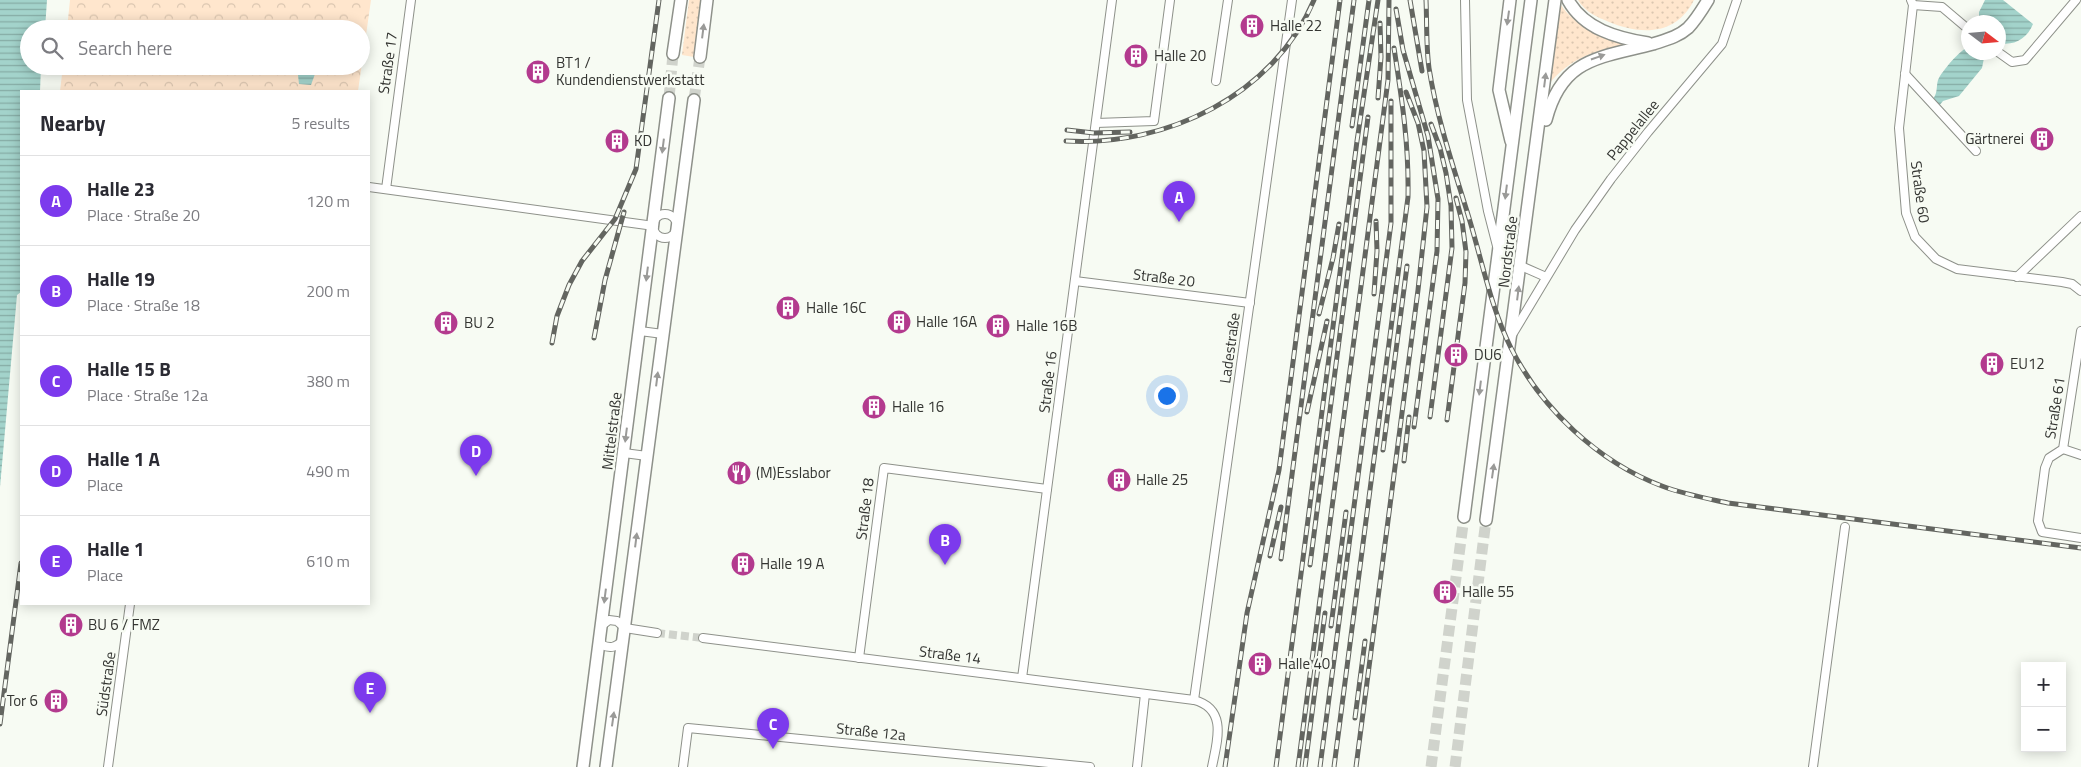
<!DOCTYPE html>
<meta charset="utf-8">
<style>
body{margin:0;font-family:"Titillium Web",sans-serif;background:#f7f7f7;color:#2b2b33}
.controls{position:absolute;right:15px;bottom:15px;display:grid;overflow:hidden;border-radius:0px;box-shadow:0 2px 12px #0003}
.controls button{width:45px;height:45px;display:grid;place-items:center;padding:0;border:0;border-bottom:1px solid #e1e1e2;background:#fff;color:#2b2b33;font:25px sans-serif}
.compass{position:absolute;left:1961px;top:15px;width:45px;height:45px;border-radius:50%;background:#fff;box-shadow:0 2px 12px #0003;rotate:106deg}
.you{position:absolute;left:1166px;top:395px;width:18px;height:18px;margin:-12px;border:4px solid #fff;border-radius:50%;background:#1a73e8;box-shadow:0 0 0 8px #1a73e833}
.badge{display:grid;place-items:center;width:32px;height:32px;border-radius:50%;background:#7c3aed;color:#fff;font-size:16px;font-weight:700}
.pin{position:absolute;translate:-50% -41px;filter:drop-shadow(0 1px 2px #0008)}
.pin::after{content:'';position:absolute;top:26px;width:18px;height:15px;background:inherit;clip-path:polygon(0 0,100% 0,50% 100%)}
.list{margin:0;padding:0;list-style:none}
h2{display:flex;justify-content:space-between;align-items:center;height:65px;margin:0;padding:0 20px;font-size:21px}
h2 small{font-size:16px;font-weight:400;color:#7c7c81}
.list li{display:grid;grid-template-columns:32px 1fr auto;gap:15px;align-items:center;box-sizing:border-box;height:90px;padding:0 20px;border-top:1px solid #e1e1e2}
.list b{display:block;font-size:19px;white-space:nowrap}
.list p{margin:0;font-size:16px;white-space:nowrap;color:#7c7c81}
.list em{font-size:16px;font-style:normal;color:#7c7c81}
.icon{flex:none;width:28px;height:28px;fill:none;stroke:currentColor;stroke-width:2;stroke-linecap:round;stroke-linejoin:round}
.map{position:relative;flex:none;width:2081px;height:767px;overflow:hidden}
.search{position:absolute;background:#fff;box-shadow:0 2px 12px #0003;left:20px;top:20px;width:350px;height:55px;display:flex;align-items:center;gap:12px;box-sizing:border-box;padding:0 18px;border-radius:28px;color:#7c7c81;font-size:19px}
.panel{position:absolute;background:#fff;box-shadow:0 2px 12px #0003;left:20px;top:90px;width:350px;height:515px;border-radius:0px}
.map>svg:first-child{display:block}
.grass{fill:url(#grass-dots)}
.park{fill:url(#park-crowns)}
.water{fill:url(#water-rules)}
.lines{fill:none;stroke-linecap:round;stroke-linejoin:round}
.street-tunnel{stroke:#d0d3cc;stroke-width:8;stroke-dasharray:8 4;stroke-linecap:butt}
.secondary-tunnel{stroke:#d0d3cc;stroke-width:11;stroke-dasharray:11 5.5;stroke-linecap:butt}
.street-casing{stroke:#8e918a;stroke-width:10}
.secondary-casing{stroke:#8e918a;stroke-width:14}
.street{stroke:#fff;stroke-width:8}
.secondary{stroke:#fff;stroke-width:11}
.rail-casing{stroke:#636560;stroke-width:5}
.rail{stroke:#f7fbf3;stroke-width:3;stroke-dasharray:9;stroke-linecap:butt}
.oneway{fill:#9a9a98}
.labels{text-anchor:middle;stroke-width:5;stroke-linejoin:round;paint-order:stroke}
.poi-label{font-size:15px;fill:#343532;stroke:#f7fbf3;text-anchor:start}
.street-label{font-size:15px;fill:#343532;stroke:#f7fbf3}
</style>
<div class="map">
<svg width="2081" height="767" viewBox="0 0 2081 767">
<defs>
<pattern id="grass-dots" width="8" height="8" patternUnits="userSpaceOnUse" patternTransform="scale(1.25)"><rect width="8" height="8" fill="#ffe6cd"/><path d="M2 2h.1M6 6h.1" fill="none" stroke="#dbc6b0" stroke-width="1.8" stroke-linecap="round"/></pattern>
<pattern id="park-crowns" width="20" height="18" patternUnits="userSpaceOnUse" patternTransform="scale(1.25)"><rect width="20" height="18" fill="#ffe6cd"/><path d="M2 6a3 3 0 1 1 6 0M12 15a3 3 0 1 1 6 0" fill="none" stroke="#dbc6b0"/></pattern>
<pattern id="water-rules" width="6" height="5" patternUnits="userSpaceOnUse" patternTransform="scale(1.25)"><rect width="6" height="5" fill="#a3d3cb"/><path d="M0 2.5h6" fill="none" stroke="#86aca5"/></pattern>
</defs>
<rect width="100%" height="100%" fill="#f7fbf3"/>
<!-- grass -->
<g class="grass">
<path d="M689,0H702L694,57L682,55Z"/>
<path d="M1578,0H1694C1676,36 1641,35 1609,22C1597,17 1585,12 1578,0Z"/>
<path d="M1561,5C1577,29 1604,36 1629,45C1597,49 1570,58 1549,84Z"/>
</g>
<!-- park -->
<path class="park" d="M70,0H371L358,91H60L63,66H361V29H67Z"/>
<!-- water -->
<g class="water">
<path d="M0,0H47L45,29H29V66H41L40,91H21V292L17,295L0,487Z"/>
<path d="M1985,0H2003L2033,24C2027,39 2014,46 1999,43L1998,22H1979V12Z"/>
<path d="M1968,47V52L1985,53L1982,68L1959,96L1943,101L1939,106L1932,100C1938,94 1936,87 1938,80C1942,71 1960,50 1968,47Z"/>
<path d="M297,66H315V74L311,85L299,84Z"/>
</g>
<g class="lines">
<!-- street-tunnel -->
<path class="street-tunnel" d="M657,633L703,638"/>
<!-- secondary-tunnel -->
<g class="secondary-tunnel">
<path d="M669,98L673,54"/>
<path d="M694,100L700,57"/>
<path d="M1431,767L1464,517"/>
<path d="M1455,767L1486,520"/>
</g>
<defs>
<g id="street">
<path d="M1465,0L1467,100L1488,211L1497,246"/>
<path d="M1911,0L1913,5L1899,128L1906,213L1915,237L1936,259L1957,269L2062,282L2072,284L2081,291"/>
<path d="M1913,5L1942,7L1968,29"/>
<path d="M1998,52L2012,62L2025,60L2076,0"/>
<path d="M1905,74L1976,151"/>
<path d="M1216,81L1228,0"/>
<path d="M1096,123L1154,121L1170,0"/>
<path d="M369,187L654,226"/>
<path d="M386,189L411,0"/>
<circle cx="665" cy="226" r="12"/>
<path d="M1521,266L1546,277"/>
<path d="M2017,277L2081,216"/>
<path d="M1075,281L1250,303"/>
<path d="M640,331L663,334"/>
<path d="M2081,331L2063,449L2049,458L2045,468L2038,521L2042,532L2081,538"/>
<path d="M1512,335L1575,230L1611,179L1648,132L1722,44L1737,0"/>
<path d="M2063,449L2081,455"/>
<path d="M624,453L647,456"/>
<path d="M601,626L609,620L617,621L625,628L657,633"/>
<path d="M600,638L602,645C611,649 615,647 623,641"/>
<path d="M703,638L1194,700C1228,709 1217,741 1212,767"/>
<path d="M859,658L884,468L1047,489"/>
<path d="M1022,678L1112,0"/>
<path d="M1194,700L1292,0"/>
<path d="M108,767L130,604"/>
<path d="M683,767L688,728L1090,767"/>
<path d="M1137,767L1145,694"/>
<path d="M1813,767L1845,527"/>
</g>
<g id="secondary">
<path d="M1510,0L1499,90L1511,141"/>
<path d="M1568,0C1584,29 1617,38 1648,43"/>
<path d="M673,54L681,0"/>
<path d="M700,57L707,0"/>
<path d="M1546,120C1562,58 1599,58 1653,44C1665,40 1678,37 1688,28C1696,20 1702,10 1708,0"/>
<path d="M1464,517L1531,0"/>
<path d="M1486,520L1555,0"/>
<path d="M583,767L669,98"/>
<path d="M606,767L694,100"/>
</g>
</defs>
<!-- street casing -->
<use href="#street" class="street-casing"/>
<!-- secondary casing -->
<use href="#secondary" class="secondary-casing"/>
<!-- street -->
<use href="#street" class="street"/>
<!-- secondary -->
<use href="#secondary" class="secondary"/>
<defs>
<g id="rail">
<path d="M1410,0L1422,71"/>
<path d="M1426,0C1427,22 1426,46 1429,68C1437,119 1454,169 1469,218C1482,261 1491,308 1511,348C1541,408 1598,462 1662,486C1683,494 1705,498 1728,503L2081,548"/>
<path d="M1396,9L1403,50L1428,136L1438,199L1437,251L1414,427"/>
<path d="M1378,98L1381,57L1380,23"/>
<path d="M1352,126L1369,0"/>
<path d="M1067,130L1094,133L1130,132"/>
<path d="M1066,141C1166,147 1274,95 1314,0"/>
<path d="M1374,294L1377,251L1376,221"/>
<path d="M1319,314L1333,258L1339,224"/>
<path d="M594,338L605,280L624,212"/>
<path d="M552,343L557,316L569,285L582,261L615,219L636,169L659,0"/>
<path d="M1307,412L1327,321"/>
<path d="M1430,417L1452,248L1451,206L1446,173L1440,148L1431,124"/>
<path d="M1447,420L1465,283L1466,252L1462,221L1456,198"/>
<path d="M1383,450L1407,266"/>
<path d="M1404,461L1409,417"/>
<path d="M1270,556L1281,507"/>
<path d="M1281,559L1354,0"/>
<path d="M1310,565L1368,117"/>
<path d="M1331,626L1346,512"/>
<path d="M1355,718L1365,641"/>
<path d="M0,724L21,563"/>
<path d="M1225,767L1247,613L1279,470L1340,0"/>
<path d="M1276,767L1357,141L1378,0"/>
<path d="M1298,767L1388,80L1389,0"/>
<path d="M1305,767L1325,613"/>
<path d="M1320,767L1391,223V101"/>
<path d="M1334,767L1408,197C1409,144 1402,100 1394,48"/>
<path d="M1356,767L1418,290L1427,207L1424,151L1418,123L1406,92"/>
</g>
</defs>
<!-- rail casing -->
<use href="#rail" class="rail-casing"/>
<!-- rail -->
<use href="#rail" class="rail"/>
</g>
<!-- one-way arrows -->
<defs><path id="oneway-solid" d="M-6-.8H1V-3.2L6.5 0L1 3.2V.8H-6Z" transform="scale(1.25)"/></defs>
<g class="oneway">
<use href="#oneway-solid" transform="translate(1508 18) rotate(98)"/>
<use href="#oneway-solid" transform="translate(703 31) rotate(-83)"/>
<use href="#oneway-solid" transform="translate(1598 57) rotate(-19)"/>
<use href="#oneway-solid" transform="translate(1545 80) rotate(-83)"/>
<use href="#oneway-solid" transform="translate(663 146) rotate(97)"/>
<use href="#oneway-solid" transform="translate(1506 192) rotate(97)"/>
<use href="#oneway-solid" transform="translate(647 274) rotate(97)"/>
<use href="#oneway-solid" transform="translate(1518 293) rotate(-83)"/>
<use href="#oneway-solid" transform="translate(657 379) rotate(-83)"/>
<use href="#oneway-solid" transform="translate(1480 388) rotate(97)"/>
<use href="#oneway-solid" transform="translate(626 435) rotate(97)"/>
<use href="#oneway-solid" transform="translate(1493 471) rotate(-82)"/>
<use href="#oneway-solid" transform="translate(636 540) rotate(-83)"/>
<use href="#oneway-solid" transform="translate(605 596) rotate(97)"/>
<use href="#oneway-solid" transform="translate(613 719) rotate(-82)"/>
</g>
<!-- icons -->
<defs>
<symbol id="building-disc" viewBox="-11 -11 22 22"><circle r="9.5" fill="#b33a8e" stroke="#f7fbf3"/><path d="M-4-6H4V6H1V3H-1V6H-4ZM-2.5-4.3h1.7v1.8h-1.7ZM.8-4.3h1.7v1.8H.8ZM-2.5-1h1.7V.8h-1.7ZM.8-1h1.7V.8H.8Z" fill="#fff"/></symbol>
<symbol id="restaurant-disc" viewBox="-11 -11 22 22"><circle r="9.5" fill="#b33a8e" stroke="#f7fbf3"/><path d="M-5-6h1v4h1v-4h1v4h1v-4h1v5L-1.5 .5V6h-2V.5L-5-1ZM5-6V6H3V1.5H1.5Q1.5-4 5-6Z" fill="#fff"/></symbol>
</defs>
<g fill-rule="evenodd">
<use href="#building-disc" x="1238" y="12" width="28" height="28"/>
<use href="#building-disc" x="1122" y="42" width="28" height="28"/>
<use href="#building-disc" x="524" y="58" width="28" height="28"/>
<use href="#building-disc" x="2028" y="125" width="28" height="28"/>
<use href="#building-disc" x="603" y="127" width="28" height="28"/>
<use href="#building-disc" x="774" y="294" width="28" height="28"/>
<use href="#building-disc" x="885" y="308" width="28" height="28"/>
<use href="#building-disc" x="432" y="309" width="28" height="28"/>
<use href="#building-disc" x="984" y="312" width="28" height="28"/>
<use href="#building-disc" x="1442" y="341" width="28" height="28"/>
<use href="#building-disc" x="1978" y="350" width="28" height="28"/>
<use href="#building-disc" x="860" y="393" width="28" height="28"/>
<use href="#restaurant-disc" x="725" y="459" width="28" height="28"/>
<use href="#building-disc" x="1105" y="466" width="28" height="28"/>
<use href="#building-disc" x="729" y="550" width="28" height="28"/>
<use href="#building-disc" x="1431" y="578" width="28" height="28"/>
<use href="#building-disc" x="57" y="611" width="28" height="28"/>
<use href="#building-disc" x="1246" y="650" width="28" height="28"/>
<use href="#building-disc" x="42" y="687" width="28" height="28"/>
</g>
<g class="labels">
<!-- poi labels -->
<g class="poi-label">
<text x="1270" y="31">Halle 22</text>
<text x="1154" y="61">Halle 20</text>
<text x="556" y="68">BT1 /<tspan x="556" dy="17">Kundendienstwerkstatt</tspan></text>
<text x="2024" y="144" text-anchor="end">Gärtnerei</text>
<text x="634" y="146">KD</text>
<text x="806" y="313">Halle 16C</text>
<text x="916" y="327">Halle 16A</text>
<text x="464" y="328">BU 2</text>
<text x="1016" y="331">Halle 16B</text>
<text x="1474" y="360">DU6</text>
<text x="2010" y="369">EU12</text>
<text x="892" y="412">Halle 16</text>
<text x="756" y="478">(M)Esslabor</text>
<text x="1136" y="485">Halle 25</text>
<text x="760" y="569">Halle 19 A</text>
<text x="1462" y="597">Halle 55</text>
<text x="88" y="630">BU 6 / FMZ</text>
<text x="1278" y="669">Halle 40</text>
<text x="38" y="706" text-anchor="end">Tor 6</text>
</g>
<!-- street labels -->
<g class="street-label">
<text transform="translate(388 63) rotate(-82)" y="5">Straße 17</text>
<text transform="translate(1633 130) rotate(-51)" y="5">Pappelallee</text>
<text transform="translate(1920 192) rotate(82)" y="5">Straße 60</text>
<text transform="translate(1508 252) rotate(-83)" y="5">Nordstraße</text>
<text transform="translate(1164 278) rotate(7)" y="5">Straße 20</text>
<text transform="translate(1230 348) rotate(-82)" y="5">Ladestraße</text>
<text transform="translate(1048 382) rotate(-83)" y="5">Straße 16</text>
<text transform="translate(2055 408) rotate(-81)" y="5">Straße 61</text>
<text transform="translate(612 431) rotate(-83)" y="5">Mittelstraße</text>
<text transform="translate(865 509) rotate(-83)" y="5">Straße 18</text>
<text transform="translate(950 655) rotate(7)" y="5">Straße 14</text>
<text transform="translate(106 684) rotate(-82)" y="5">Südstraße</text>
<text transform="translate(871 732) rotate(6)" y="5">Straße 12a</text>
</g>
</g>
</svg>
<div class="controls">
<button>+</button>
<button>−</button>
</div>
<svg class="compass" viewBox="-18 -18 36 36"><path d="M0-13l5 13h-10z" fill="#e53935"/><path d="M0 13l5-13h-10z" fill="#7c7c81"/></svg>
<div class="you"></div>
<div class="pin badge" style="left:1179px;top:222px">A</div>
<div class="pin badge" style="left:945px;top:565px">B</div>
<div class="pin badge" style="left:773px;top:749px">C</div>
<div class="pin badge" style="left:476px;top:476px">D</div>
<div class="pin badge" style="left:370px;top:713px">E</div>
<div class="search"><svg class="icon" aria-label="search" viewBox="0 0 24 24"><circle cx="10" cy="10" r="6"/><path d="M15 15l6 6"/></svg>Search here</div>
<section class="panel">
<h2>Nearby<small>5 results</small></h2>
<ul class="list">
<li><span class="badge">A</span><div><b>Halle 23</b><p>Place · Straße 20</p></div><em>120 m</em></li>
<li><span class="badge">B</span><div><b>Halle 19</b><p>Place · Straße 18</p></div><em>200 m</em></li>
<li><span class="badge">C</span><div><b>Halle 15 B</b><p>Place · Straße 12a</p></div><em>380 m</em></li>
<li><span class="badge">D</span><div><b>Halle 1 A</b><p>Place</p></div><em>490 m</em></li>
<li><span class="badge">E</span><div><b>Halle 1</b><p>Place</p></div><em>610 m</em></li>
</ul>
</section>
</div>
